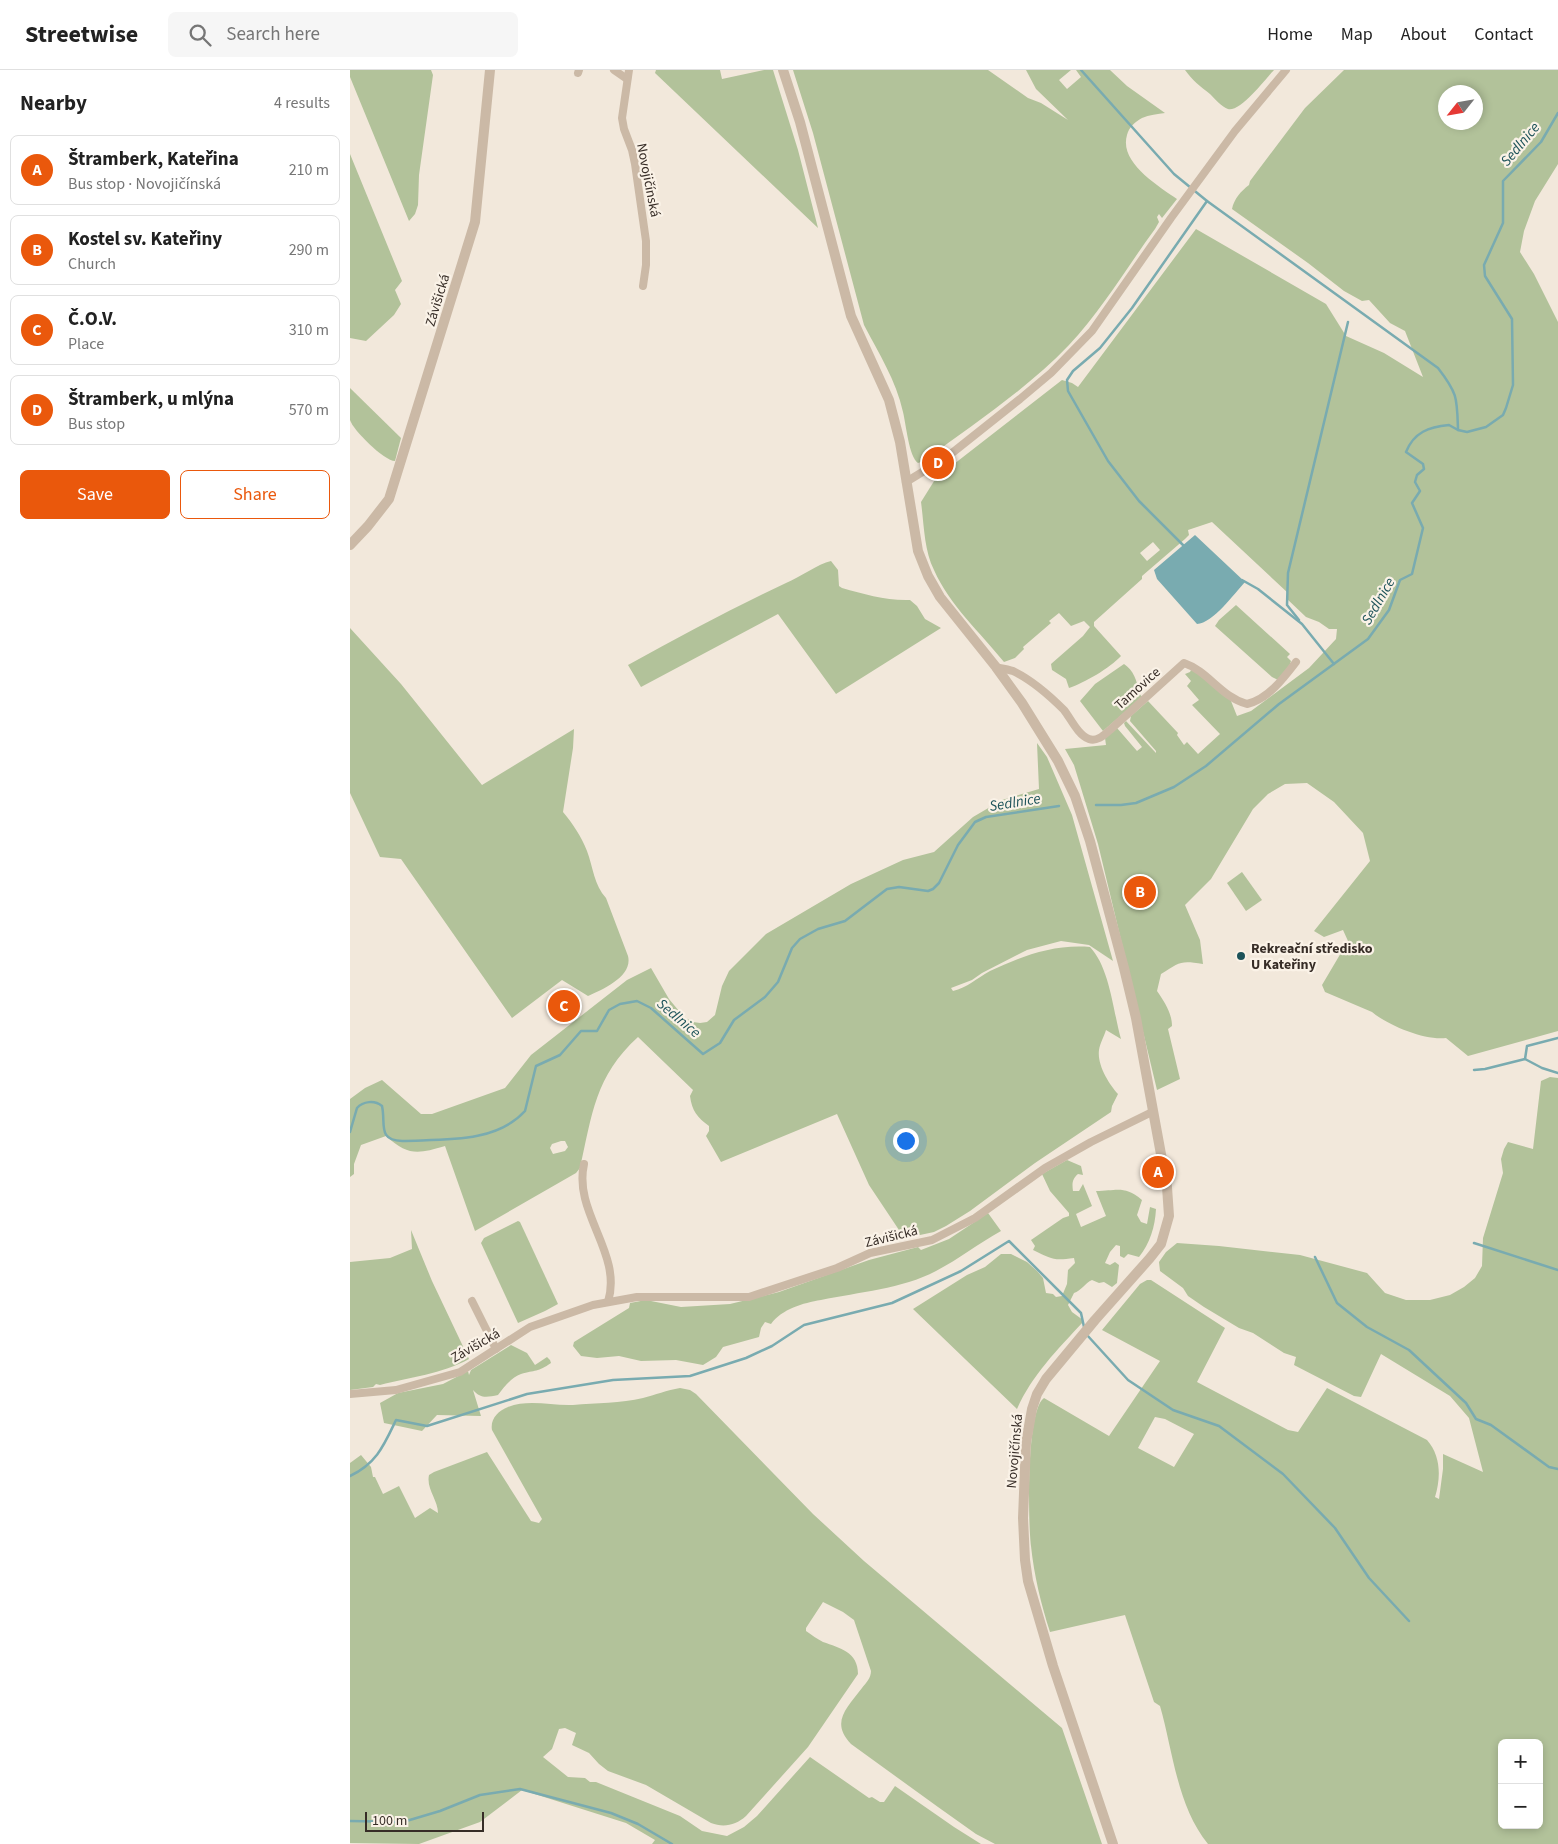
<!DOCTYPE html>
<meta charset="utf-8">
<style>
body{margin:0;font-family:"Source Sans 3",sans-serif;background:#f6f6f6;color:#222}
.controls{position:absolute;right:15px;bottom:15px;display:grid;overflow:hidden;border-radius:8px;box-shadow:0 2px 8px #0003}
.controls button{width:45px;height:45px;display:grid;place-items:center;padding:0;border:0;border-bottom:1px solid #e0e0e0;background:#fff;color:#222;font:25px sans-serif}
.compass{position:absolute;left:1088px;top:15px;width:45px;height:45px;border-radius:50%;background:#fff;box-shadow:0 2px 8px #0003;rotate:239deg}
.scale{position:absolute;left:15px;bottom:12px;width:119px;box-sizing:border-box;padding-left:5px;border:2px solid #372d27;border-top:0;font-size:14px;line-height:18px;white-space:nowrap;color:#372d27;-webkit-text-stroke:4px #faf2e7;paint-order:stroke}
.you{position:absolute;left:555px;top:1070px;width:18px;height:18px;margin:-12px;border:4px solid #fff;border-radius:50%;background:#1a73e8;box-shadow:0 0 0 8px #1a73e833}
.badge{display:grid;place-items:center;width:32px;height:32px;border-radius:50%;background:#ea580c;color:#fff;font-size:16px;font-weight:700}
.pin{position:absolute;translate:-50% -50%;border:2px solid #fff;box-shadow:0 1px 5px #0006}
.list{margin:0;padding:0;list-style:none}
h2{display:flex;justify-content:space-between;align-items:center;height:65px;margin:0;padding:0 20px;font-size:21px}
h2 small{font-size:16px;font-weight:400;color:#767676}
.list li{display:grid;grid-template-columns:32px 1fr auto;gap:15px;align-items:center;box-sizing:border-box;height:70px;margin:0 10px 10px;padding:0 10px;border:1px solid #e0e0e0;border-radius:8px}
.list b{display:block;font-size:19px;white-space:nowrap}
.list p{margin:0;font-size:16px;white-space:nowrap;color:#767676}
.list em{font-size:16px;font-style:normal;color:#767676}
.actions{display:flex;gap:10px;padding:15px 20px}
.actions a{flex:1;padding:11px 0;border:1px solid #ea580c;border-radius:8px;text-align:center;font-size:18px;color:#ea580c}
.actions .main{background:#ea580c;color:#fff}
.icon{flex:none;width:28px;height:28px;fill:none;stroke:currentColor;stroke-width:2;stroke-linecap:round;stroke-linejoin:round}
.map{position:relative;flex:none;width:1208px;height:1774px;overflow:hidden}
header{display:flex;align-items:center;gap:30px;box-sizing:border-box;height:70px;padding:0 25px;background:#fff;border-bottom:1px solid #e0e0e0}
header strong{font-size:24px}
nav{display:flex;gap:28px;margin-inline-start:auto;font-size:18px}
.search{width:350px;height:45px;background:#f6f6f6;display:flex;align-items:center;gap:12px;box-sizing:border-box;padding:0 18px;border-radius:8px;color:#767676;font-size:19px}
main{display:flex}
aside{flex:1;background:#fff}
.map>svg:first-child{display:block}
.green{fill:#b2c29a;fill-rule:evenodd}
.water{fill:#79abb0}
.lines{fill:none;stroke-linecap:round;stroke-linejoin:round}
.stream{stroke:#79abb0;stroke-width:2.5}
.minor{stroke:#cbb9a6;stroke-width:8}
.tertiary{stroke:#cbb9a6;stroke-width:10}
.poi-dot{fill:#1c5259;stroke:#faf2e7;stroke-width:2}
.labels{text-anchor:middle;stroke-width:4.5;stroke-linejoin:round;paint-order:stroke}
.street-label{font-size:14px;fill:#372d27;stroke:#faf2e7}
.poi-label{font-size:14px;font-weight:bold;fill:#372d27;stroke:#faf2e7;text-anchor:start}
.water-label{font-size:15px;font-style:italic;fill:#1c5259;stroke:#faf2e7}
</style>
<header>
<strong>Streetwise</strong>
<div class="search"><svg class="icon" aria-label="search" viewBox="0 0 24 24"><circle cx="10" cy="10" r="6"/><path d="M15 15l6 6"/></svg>Search here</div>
<nav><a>Home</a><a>Map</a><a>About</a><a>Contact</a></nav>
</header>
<main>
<aside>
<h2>Nearby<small>4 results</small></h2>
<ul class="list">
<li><span class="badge">A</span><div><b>Štramberk, Kateřina</b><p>Bus stop · Novojičínská</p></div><em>210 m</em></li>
<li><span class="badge">B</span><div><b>Kostel sv. Kateřiny</b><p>Church</p></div><em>290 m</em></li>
<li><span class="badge">C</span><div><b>Č.O.V.</b><p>Place</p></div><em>310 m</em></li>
<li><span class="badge">D</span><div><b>Štramberk, u mlýna</b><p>Bus stop</p></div><em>570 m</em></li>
</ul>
<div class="actions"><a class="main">Save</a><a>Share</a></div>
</aside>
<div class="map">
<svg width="1208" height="1774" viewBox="0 0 1208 1774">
<rect width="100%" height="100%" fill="#f2e8db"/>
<!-- green -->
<g class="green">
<path d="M0,0H81L83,5L69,105L68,135L65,144L59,151L0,7Z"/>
<path d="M306,0H370L372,9L414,0H423L448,80L468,158L305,3Z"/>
<path d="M443,0H638L678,28L691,33L718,50L686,19L676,0H721L709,10L717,19L731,7L726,0H760L777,16L815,43C808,44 799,45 792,48C785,52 779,57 777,65C769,92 807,115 827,129L812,148L809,144L807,147L809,152L805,159C777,197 752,240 719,275C676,320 623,354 574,391L568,393C559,387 556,354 553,342C546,310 529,284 514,255L463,63Z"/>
<path d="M835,0H924C916,8 891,42 878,39C872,37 865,29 860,24C851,17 842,10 835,0Z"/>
<path d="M994,0H1208V94L1185,131L1174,161L1170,182L1184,204L1208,252V961L1118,986L1096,968C1076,971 1037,955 1022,942L975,922L972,915L998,871L993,860L974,867L964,861L1020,791L1013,763L984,732L957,713L935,714L918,724L903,739L861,809L835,835L850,870L853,894C830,890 830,892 811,904L807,921C814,931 822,943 822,956L818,959L830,1009L807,1020L748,774L724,695L715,679L756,675L755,668L767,658L787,681L792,677L775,656L774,653L776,651L806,683V681L780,651L781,646L798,631L828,663L827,665L834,675L837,672L848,684L870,664L842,635L849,630L837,616L841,611L835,604L840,602L842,598L869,619L881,631L887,646L901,641L959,598L986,569L987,559H979L969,552L956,547L936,528L938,523L862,452L838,460L839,465L835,469L792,506V509L744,552V556L771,586C760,598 734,613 719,618L716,609L702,600L701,594L733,566L740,557L734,551L721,556L709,543L699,551L701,553L673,577L674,579L665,588L654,592C630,562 600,536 584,500C574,480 574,454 571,432L586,408L712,310L722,313L728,317L846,159L976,234L996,266L1034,283L1073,307L1055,261L1040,253L1019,230L1012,231L994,221L958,193L882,139C884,129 891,121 899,115L900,111L955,38ZM1096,22H1126V52H1096ZM803,472L810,480L797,491L790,483Z"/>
<path d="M0,84L52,211L45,220L51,234L44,245L16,271L0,268Z"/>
<path d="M0,318L51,368L45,391C34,391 3,360 0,350C0,340 0,327 0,318Z"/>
<path d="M481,491L488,500L489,516L492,518C514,524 537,531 560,530L567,536L575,549L591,558L486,624L428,544L291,617L278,595C330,566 383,538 436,513C450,507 468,494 481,491Z"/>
<path d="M886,535L940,584L937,587L941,591L938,600L928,610L922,607L865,556L869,550Z"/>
<path d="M0,558L51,614L132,715L224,659L223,678L213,742C223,754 231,766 237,781C243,797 244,815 256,828L278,886C283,906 254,919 238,926L212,910L162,948L51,789L30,787L0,723Z"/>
<path d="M774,594C783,600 788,611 788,622L792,627L753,661L730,631L745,614Z"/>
<path d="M687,673L697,687L722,745L763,891L739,875L711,871L677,880L632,903L622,910L601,918L603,921C617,918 627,908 640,901C672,886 704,874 740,877C760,898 763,941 771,969L756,960C754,967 750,973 749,980C747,995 759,1014 768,1024L762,1036L761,1042L685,1093L620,1141L596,1156L584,1162L556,1168L553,1166L519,1115L487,1044L371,1092L356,1066L359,1061V1056C347,1047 342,1041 340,1026L343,1020L288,967C245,1006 242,1045 230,1098L226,1103L125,1161L95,1076C68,1084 58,1086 36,1066L11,1075L4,1094V1104L0,1107V1029L15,1018L32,1010L71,1044H82L155,1018L181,985L277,910L301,898L319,929L334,947L343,952L350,953L357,952L365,945L372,916L379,901L416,864L501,814L553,790L584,782L623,747L652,730L689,719ZM211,1071H215L218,1077L215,1081L203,1084L200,1078L202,1074Z"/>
<path d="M892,802L912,830L896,841L877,813Z"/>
<path d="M1200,1007L1208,1008V1774H858C827,1736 823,1681 810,1636L804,1632L775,1545L700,1562C691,1534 684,1505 681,1476C678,1453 676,1340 694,1328L759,1366L810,1291L752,1260L790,1214L797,1210H801L875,1258L847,1312L938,1360L948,1362L977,1318L1077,1370C1091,1386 1091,1407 1085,1427L1089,1429L1093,1399V1384L1133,1402L1119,1348L1100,1326L1031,1284L1011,1327L1004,1326L944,1295L946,1287L934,1283L903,1263L889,1258L854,1237L838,1226L833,1218L810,1201L809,1192L816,1182L827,1173L869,1176L950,1185L1017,1203L1035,1223L1056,1230H1080L1100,1225L1114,1217L1125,1208L1132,1196L1133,1168L1153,1103L1151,1089L1154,1079L1158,1072L1183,1079L1191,1011ZM805,1347L815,1349L844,1364L824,1397L788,1378ZM1152,1673H1189V1755H1152Z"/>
<path d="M717,1090L731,1096L733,1105L728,1104C722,1109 722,1114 723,1121H729L733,1114L742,1136L726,1144L731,1157L756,1146L746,1121C767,1121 774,1115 792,1130L787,1145L791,1152L797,1154L800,1137L806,1139C805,1157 800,1173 789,1187L778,1184L774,1188L770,1186V1176L766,1175L760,1182L755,1193L760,1195L765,1192L769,1195L767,1213L762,1217L754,1212L749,1213L742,1210C735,1213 731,1221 724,1223L718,1235L722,1242L733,1250V1252C708,1279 682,1305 667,1339L563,1239L617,1205L635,1197L651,1184H661L677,1192L687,1201L693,1208L696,1223L703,1224L706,1227L712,1226L717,1214L718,1200L725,1193L724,1188C703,1191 702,1189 683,1180L685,1176L681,1170L713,1148L719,1146V1143L700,1121L692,1104Z"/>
<path d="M638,1143L651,1161C629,1173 609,1189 586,1201C552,1219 509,1222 471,1230C453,1233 432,1239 421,1254L415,1252L411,1258L409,1267L373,1277L366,1287L353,1295L326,1290L291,1291L269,1286L247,1288L231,1286L223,1276L224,1272L279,1238L280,1233L296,1230L331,1237L380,1234L429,1222L519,1190L568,1177L571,1180L599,1169Z"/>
<path d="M168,1151L170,1152L208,1234L195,1241L168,1253L131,1173L134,1168Z"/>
<path d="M61,1160L82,1211L119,1289C92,1304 60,1307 30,1315L26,1314L23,1317L0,1320V1192L40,1188L62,1179Z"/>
<path d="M161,1275L177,1283L185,1295L197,1287L200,1290L201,1293C188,1302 185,1300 171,1304C162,1307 154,1317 148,1325C137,1327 131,1329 123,1320L131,1346L87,1345L72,1361L34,1353L30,1333L48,1323L93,1314L118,1301L119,1305L121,1300Z"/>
<path d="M330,1318L340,1320L346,1324L463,1444L514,1491L712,1658L752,1774H645L626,1764L588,1737L501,1674C480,1652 497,1638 512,1618C516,1613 521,1608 521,1601L504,1550L493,1542L473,1532L456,1558V1561C462,1565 467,1569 473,1572C490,1578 508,1582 508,1604L458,1677L396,1746C386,1755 374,1758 361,1753L296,1715L258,1701L249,1694L239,1683L222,1675L226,1663L215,1658L209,1659L202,1679L193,1687L218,1707L235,1708L240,1712H246L330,1746L352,1761L377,1766L394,1757L407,1746L460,1687L519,1728L522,1727L530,1732H534L545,1716L604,1757L631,1774H302L305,1770L276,1753L172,1720L130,1752L69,1774L0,1773V1393L11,1385L21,1397L23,1407H25L33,1424L49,1416L65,1448L80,1438L88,1443C88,1430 76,1419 79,1405L84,1402L137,1382L181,1451L189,1453L192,1449L142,1360C140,1349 148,1341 158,1337C179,1329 202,1336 223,1335C246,1333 271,1333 293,1328C305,1325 317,1320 330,1318Z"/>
</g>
<!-- water -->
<path class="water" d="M845,465L895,512C884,524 863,553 847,554L807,509L804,500Z"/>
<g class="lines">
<!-- stream -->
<g class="stream">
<path d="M731,0L824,104L857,131L1088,298C1108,324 1107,328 1108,360"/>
<path d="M835,477L789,431L758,391L718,321L717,310L723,301L750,278L782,238L857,131"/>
<path d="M892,510L908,519L952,554L984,594"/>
<path d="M949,550L937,535L938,503L998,252"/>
<path d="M746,735H771L786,733L824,717L856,696L929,634L1018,569L1039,540L1050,510L1062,504L1073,458L1062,433L1070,421L1065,412L1067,405L1074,399L1073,394L1056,382C1064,362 1079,357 1099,355L1108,360L1117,362L1136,357L1153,345L1156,338L1163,315L1162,249L1135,206L1134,195L1153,153V111L1191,72L1208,43"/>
<path d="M1175,989L1177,976L1208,968"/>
<path d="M1124,1000L1135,999L1175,989L1192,998L1208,1003"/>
<path d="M0,1062L7,1038C13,1031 25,1030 32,1036C36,1054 27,1070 52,1071C92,1069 145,1074 175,1041L186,996L210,985L231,961H247L259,940L270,934L287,931L301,938L353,984L370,973L384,950L415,927L428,912L442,878L450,869L468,859L495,851L537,819L549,817L578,821L583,819L589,813L608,775L625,752L636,747L709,736"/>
<path d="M1124,1173L1208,1200"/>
<path d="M965,1187L987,1233L1017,1257L1059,1280L1116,1333L1126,1349L1141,1355L1199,1397L1208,1399"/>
<path d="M737,1265L778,1310L823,1340L869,1356L933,1404L985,1458L1019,1508L1059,1551"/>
<path d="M0,1406C27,1393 34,1375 46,1350L77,1356L177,1324L263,1310L340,1306L396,1288L422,1276L454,1255L542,1233L611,1201L659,1171L731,1243L734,1257"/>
<path d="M0,1751L53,1752L90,1741L130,1725L170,1719L261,1743L288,1754L322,1774"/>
</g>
<!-- minor -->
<g class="minor">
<path d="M264,0L277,9"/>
<path d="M279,0L272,48L274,59L282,80L285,94L296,171V195L293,216"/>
<path d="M228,3L229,0"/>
<path d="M556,412L597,387L670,329L701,303L742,261L821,148L885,61L936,0"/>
<path d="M646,597C652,599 659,599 665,602C683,611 700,626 714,640C721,649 728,665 739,669C747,672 754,665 760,660L834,593C858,601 871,627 897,634C918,629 933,609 946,592"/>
<path d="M234,1094C223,1143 273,1183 258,1232"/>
<path d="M122,1231L146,1279"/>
<path d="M0,1324L46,1320L110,1302L180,1257L243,1235L287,1227H399L487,1198L520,1183L582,1170L625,1148L695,1098L741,1072L802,1042"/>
</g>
<!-- tertiary -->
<g class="tertiary">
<path d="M433,0L450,52L501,246L539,330L550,372L568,481L578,506L590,527L646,597L672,633L708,691L725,726L740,771L774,898L786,948L817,1117L819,1146L811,1174L800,1188L745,1250L696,1309L687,1324L682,1339L676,1373L673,1448L675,1490L678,1511L703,1596L763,1774"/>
<path d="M0,475L18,456L39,429L125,152L140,0"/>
</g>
</g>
<!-- markers -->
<circle class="poi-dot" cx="891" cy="886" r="5"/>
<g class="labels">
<!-- street labels -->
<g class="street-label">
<text transform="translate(299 110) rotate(79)" y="5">Novojičínská</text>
<text transform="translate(87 230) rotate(-73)" y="5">Závišická</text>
<text transform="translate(787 618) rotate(-42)" y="5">Tamovice</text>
<text transform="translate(541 1166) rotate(-14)" y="5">Závišická</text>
<text transform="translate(125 1275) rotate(-30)" y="5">Závišická</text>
<text transform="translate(664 1381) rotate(-85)" y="5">Novojičínská</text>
</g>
<!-- poi labels -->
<g class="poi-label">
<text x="901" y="883">Rekreační středisko<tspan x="901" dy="16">U Kateřiny</tspan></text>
</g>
<!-- water labels -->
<g class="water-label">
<text transform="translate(1170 74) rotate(-50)" y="5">Sedlnice</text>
<text transform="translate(1028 531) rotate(-60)" y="5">Sedlnice</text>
<text transform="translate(665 732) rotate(-9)" y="5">Sedlnice</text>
<text transform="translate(329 948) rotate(40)" y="5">Sedlnice</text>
</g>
</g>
</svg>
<div class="controls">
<button>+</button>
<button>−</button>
</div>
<svg class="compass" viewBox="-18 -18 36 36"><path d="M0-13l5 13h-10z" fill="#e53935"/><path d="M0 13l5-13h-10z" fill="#767676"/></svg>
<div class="scale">100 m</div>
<div class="you"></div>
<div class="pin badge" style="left:808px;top:1102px">A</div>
<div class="pin badge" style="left:790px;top:822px">B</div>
<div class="pin badge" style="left:214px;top:936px">C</div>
<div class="pin badge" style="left:588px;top:393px">D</div>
</div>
</main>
